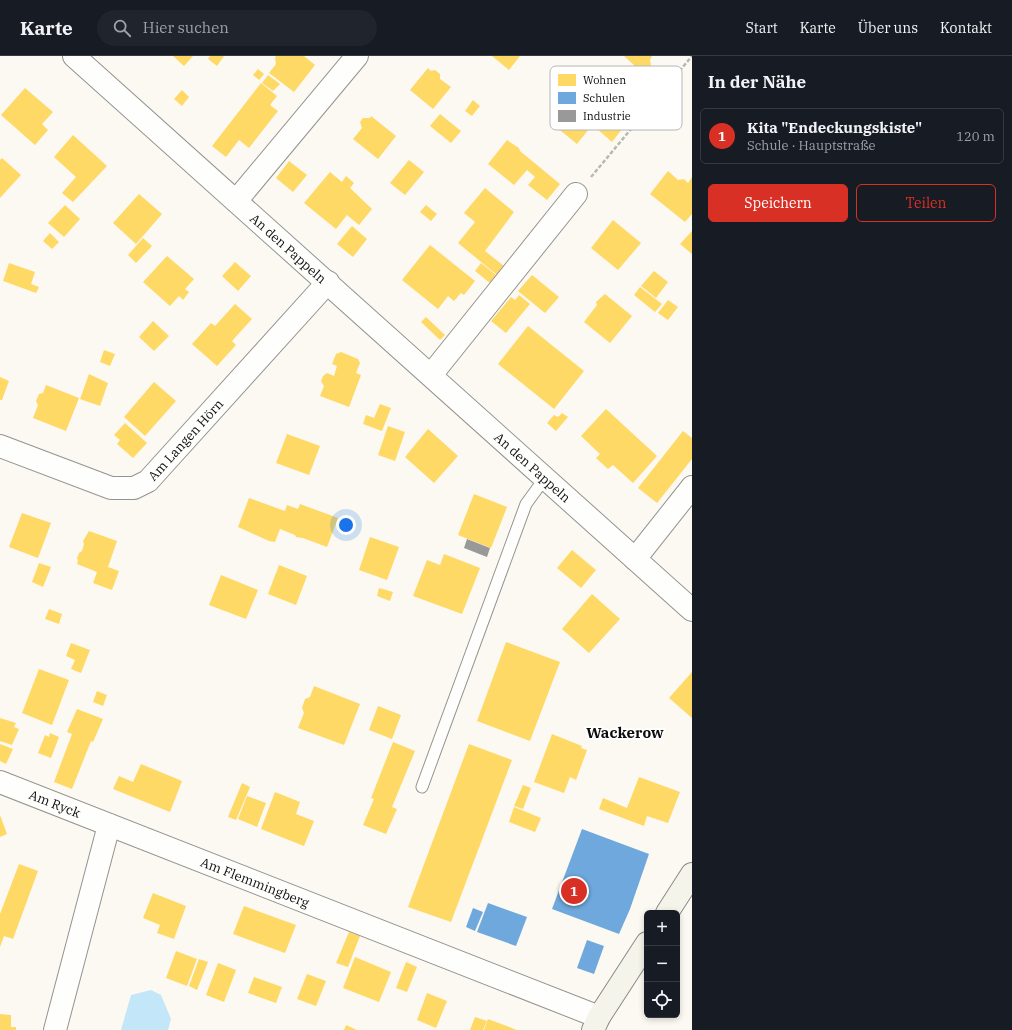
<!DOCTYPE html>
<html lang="de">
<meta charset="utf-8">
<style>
body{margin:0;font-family:"IBM Plex Serif",serif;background:#20242c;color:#f1f3f6}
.controls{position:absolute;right:12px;bottom:12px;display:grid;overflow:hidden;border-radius:6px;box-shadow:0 2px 6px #0003}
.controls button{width:36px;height:36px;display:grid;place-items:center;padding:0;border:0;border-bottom:1px solid #363941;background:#171b24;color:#f1f3f6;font:20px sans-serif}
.you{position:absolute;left:346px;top:469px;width:14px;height:14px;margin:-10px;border:3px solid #fff;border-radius:50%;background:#1a73e8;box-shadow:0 0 0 6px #1a73e833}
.badge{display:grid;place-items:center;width:26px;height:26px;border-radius:50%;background:#d93025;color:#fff;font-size:13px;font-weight:700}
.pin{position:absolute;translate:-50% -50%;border:2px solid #fff;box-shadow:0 1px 4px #0006}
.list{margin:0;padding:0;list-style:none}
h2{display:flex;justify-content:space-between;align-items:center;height:52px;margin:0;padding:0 16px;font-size:17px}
h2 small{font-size:13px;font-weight:400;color:#9ea1a6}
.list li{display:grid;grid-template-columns:26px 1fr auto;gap:12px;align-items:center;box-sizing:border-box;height:56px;margin:0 8px 8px;padding:0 8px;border:1px solid #363941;border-radius:6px}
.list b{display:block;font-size:15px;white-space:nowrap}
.list p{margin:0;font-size:13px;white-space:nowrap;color:#9ea1a6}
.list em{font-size:13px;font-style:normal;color:#9ea1a6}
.actions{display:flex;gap:8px;padding:12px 16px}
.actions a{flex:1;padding:9px 0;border:1px solid #d93025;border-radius:6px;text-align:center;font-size:14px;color:#d93025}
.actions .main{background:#d93025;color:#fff}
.icon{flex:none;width:22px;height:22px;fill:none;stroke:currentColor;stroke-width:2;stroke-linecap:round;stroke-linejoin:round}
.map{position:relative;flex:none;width:692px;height:974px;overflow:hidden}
header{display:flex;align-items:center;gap:24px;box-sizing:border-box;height:56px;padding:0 20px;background:#171b24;border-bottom:1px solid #363941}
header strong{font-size:19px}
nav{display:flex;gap:22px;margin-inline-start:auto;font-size:14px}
.search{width:280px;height:36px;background:#20242c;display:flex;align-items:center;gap:10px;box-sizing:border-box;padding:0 14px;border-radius:22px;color:#9ea1a6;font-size:15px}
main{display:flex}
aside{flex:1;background:#171b24}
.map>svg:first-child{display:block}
.water{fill:#c4e6f9}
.homes{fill:#ffd966}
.schools{fill:#6fa8dc}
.industry{fill:#999}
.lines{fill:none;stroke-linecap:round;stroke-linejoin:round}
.lane-casing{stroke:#949390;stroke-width:13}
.street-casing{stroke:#949390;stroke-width:24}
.secondary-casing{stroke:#8b8a87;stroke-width:24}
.path{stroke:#b8b8b6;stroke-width:2.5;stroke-dasharray:4 2;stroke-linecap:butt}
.lane{stroke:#fefefd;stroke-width:11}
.street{stroke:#fefefd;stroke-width:22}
.secondary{stroke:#f5f4ea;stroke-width:22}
.labels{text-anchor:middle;stroke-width:4;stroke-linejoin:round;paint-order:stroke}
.street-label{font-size:13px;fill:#0d0d0d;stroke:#fff}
.quarter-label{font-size:15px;font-weight:bold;fill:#0d0d0d;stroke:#fff}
.key{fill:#fff;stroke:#b6b6b6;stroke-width:1}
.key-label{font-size:11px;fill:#0d0d0d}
</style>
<header>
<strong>Karte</strong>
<div class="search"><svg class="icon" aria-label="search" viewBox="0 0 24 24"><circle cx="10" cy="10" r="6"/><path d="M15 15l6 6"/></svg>Hier suchen</div>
<nav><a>Start</a><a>Karte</a><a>Über uns</a><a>Kontakt</a></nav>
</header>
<main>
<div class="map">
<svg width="692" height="974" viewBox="0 0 692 974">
<rect width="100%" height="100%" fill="#fbf9f2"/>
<!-- water -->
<path class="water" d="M151,934L161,939L171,963L168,974H121L131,939Z"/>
<!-- homes -->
<g class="homes">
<path d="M173,0H193L184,10Z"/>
<path d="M210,0H224L217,10L208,3Z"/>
<path d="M276,0H304L315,9L294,36L269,17L276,8L275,2Z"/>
<path d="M492,0H520L509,14Z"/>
<path d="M624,0H652L650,4L651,10L659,18L647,32L628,17L634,9Z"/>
<path d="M428,12L431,15L435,14L440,18V23L451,31L433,53L410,34Z"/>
<path d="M258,13L264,18L259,24L253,19Z"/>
<path d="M268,19L280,28L273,35L262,27Z"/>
<path d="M261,27L277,40L270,49L278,55L249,92L239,84L226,101L212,90Z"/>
<path d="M25,32L53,56L42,68L48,74L35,89L1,59Z"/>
<path d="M577,33L604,54L577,88L550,66Z"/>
<path d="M182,34L189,41L182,50L174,43Z"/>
<path d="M473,44L480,50L472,60L465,55Z"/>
<path d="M609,55L626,68L612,86L596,72Z"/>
<path d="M440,58L461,75L451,87L430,70Z"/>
<path d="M371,60L396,80L378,103L353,83L362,72L360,66L363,62H370Z"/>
<path d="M73,79L107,110L73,146L62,137L76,121L54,101Z"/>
<path d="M507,84L519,92L520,95L560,128L547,144L528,129L535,121L527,114L514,129L488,108Z"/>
<path d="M2,102L21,119L0,142V104Z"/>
<path d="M409,104L424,116L405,139L390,127Z"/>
<path d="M289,105L307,119L293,136L276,122Z"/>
<path d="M668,115L678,124L684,123L688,127L692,121V158L685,166L650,138Z"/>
<path d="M330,116L342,126L346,120L354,127L350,132L372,153L359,169L347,159L336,173L304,147Z"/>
<path d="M485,132L514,156L485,195L504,210L497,219L458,187L475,166L464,157Z"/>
<path d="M139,138L162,158L136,188L113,167Z"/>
<path d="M65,149L80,163L64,181L48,167Z"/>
<path d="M426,149L437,158L431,165L420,156Z"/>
<path d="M613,164L641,187L618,214L591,192Z"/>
<path d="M352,170L367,183L353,201L337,188Z"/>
<path d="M692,175V198L680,188Z"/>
<path d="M50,177L59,186L52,193L43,185Z"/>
<path d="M143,182L152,190L136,207L128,199Z"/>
<path d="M430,189L475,225L464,239L461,237L454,245L448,240L438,253L402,224Z"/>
<path d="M167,200L194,223L185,233L189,236L183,244L179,240L170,250L143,226Z"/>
<path d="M235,206L251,220L238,235L222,220Z"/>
<path d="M9,207L35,216L31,228L39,231L36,237L3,225Z"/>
<path d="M481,207L496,219L490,227L475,215Z"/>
<path d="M654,215L668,226L656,242L641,230Z"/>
<path d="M532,219L559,241L545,257L518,235Z"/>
<path d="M640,231L662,248L655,256L634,239Z"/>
<path d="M605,238L632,260L610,287L584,266L597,249L596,246Z"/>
<path d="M519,239L530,248L506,277L491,265L511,241L515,244Z"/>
<path d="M668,244L678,251L668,264L658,257Z"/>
<path d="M235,248L252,263L232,285L236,289L217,310L192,288L211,267L215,270Z"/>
<path d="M426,261L445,279L440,284L421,266Z"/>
<path d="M153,265L169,280L154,295L139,281Z"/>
<path d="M528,270L584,315L554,353L498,308Z"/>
<path d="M104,294L115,298L110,310L100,306Z"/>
<path d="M341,296L358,303L360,307L356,317L361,319L349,351L320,340L324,330L321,325L323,320L327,317L334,320L337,310L332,308L336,298Z"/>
<path d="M89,318L108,327L100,350L80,343Z"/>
<path d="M0,321L9,325L2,344H0Z"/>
<path d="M154,326L176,345L145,380L124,361Z"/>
<path d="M46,329L79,342L66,375L33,362L38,349L36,345L39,338L43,337Z"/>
<path d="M380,348L391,352L382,375L363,368L366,359L374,362Z"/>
<path d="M606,353L657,400L633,427L613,409L608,413L596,402L600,398L581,380Z"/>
<path d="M562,357L568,361L556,375L547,367L554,359L558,361Z"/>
<path d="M125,367L147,387L133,402L117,388L120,384L114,379Z"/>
<path d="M388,370L405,376L395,405L378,399Z"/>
<path d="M428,373L458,400L434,427L405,401Z"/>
<path d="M683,375L692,382V403L657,447L638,432Z"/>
<path d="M287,378L320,390L309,419L276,407Z"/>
<path d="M474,438L507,451L491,492L458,479Z"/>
<path d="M249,442L285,455L287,449L298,453L300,448L338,462L327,491L303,482L296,481L295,479L280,473L275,486L269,485L238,471Z"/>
<path d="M22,457L51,467L38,502L9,491Z"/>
<path d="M89,475L117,485L108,511L119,515L112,534L93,527L97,516L77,508L78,505L77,502L79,497L82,495L84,488L83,485Z"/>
<path d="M370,481L399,491L387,524L359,514Z"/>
<path d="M572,494L596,514L581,532L557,512Z"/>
<path d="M444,498L480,512L462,558L413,540L427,504L440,509Z"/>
<path d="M39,507L51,511L43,531L32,526Z"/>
<path d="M279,509L307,520L296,549L268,538Z"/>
<path d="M221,519L258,534L246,563L209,549Z"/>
<path d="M379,532L393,536L390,545L377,540Z"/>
<path d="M592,538L620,563L589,597L562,573Z"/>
<path d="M49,553L62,558L59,568L45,563Z"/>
<path d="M506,586L560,606L530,685L477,665Z"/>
<path d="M71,587L90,594L81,617L71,613L75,604L66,600Z"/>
<path d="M39,613L69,624L52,669L22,657Z"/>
<path d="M692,616V662L669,642Z"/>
<path d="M314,630L360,648L344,689L298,672L304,657L302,652L305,643L310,641Z"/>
<path d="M97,635L107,639L103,650L93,646Z"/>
<path d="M378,650L401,659L392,683L369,674Z"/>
<path d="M77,653L103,663L93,686L91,685L72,733L54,726L72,678L67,676Z"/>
<path d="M0,662L16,667L14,671L19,673L12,689L0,685Z"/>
<path d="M50,677L59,681L51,702L38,697L45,679L49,681Z"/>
<path d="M552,678L582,690L581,692L587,694L576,724L570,721L564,737L534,726Z"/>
<path d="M393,686L415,695L392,751L397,753L386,778L363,769L374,743L371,742Z"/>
<path d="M0,688L13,693L6,708L0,705Z"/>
<path d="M469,688L512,704L451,866L408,851Z"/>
<path d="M141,708L182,725L170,756L113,733L119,720L133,726Z"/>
<path d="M639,721L680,736L668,767L647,760L644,770L599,753L603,742L627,752Z"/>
<path d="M242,727L250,731L236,764L228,761Z"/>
<path d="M523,729L531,732L523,753L514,750Z"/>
<path d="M275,736L300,746L296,758L314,765L304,790L261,773Z"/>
<path d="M247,740L266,747L257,771L238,763Z"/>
<path d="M514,751L541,762L535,776L509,766Z"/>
<path d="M0,759L7,778L0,781Z"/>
<path d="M19,808L38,815L13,883L4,880L0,891V858Z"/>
<path d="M153,837L186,850L174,883L157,877L160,869L143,862Z"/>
<path d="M244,850L296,869L285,897L233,878Z"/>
<path d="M349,876L360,880L348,911L336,907Z"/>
<path d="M176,895L197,903L187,930L166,922Z"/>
<path d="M355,901L391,916L379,946L343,932Z"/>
<path d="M199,903L208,906L197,934L189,930Z"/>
<path d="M406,906L417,911L407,936L396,932Z"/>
<path d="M218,907L236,914L224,946L206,939Z"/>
<path d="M307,918L326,925L316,950L297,943Z"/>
<path d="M254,921L282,931L276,947L248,937Z"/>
<path d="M427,937L447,945L436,972L417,964Z"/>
<path d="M0,958L11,959V971H16V974H0Z"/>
<path d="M475,961L487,965L483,974H470Z"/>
<path d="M488,963L517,974H484Z"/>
<path d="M346,969L357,974H344Z"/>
</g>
<!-- schools -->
<g class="schools">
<path d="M582,773L649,798L630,853L619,878L552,853Z"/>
<path d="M488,847L527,861L516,890L477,876Z"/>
<path d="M473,852L483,856L475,875L466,871Z"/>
<path d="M587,884L604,890L594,918L577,912Z"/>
</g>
<!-- industry -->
<path class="industry" d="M467,483L490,492L487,501L464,492Z"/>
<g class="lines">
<defs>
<path id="lane" d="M422,731L526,448L545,422"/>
<g id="street">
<path id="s1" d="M74,0L692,554"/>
<path d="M236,145L357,0"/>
<path d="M431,319L576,138"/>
<path id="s2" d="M0,390L111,432H134L148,425L328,226"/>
<path d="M635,503L692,431"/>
<path id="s3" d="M0,726L599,961"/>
<path d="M55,974L109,769"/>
</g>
<g id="secondary">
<path d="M667,857L692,818"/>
<path d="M593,974L599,961L647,887"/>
</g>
</defs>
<!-- lane casing -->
<use href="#lane" class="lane-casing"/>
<!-- street casing -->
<use href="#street" class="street-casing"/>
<!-- secondary casing -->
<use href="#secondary" class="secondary-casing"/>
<!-- path -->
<path class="path" d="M591,121L692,0"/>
<!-- lane -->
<use href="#lane" class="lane"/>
<!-- street -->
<use href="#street" class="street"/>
<!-- secondary -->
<use href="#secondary" class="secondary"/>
</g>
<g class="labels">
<!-- street labels -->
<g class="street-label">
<text dy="5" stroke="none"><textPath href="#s1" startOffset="288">An den Pappeln</textPath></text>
<text dy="5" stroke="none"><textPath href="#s2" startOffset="213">Am Langen Hörn</textPath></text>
<text dy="5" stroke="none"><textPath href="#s1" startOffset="616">An den Pappeln</textPath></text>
<text dy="5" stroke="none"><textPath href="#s3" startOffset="59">Am Ryck</textPath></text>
<text dy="5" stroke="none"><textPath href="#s3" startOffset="274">Am Flemmingberg</textPath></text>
</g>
<!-- quarter labels -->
<g class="quarter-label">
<text x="625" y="682">Wackerow</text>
</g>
</g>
<!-- legend -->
<rect x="550" y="10" width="132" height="64" rx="6" class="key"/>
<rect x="558" y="18" width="18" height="12" fill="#ffd966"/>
<rect x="558" y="36" width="18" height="12" fill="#6fa8dc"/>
<rect x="558" y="54" width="18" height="12" fill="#999"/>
<g class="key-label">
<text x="583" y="28">Wohnen</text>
<text x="583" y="46">Schulen</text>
<text x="583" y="64">Industrie</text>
</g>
</svg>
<div class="controls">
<button>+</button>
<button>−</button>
<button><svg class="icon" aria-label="locate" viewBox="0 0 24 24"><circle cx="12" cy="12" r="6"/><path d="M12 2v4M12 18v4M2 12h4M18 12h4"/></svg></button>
</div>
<div class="you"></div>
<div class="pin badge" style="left:574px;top:835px">1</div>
</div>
<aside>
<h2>In der Nähe<small></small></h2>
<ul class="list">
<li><span class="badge">1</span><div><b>Kita &quot;Endeckungskiste&quot;</b><p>Schule · Hauptstraße</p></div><em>120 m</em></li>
</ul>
<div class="actions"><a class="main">Speichern</a><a>Teilen</a></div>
</aside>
</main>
